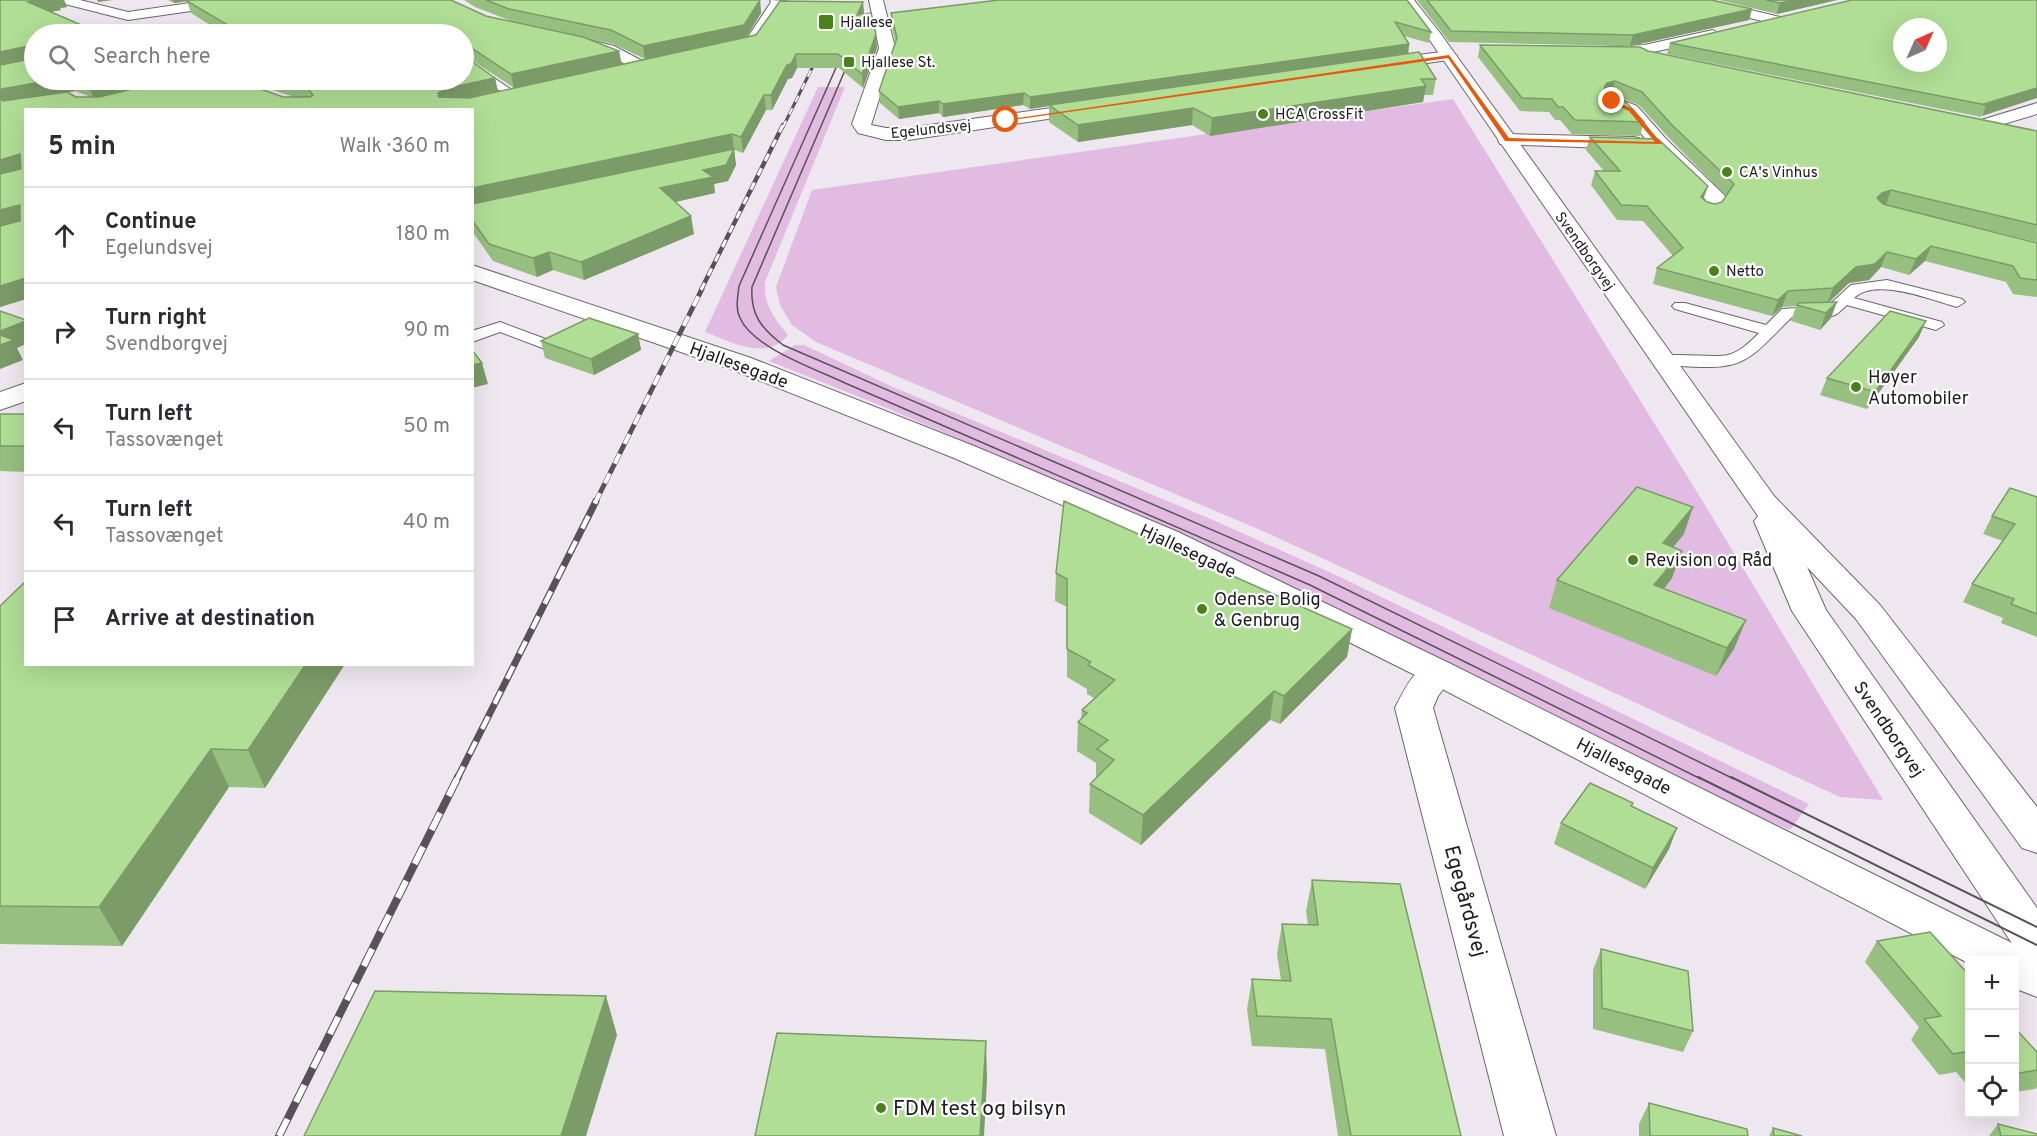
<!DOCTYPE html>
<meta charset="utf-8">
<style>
body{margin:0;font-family:Overpass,sans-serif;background:#f7f7f7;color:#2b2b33}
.controls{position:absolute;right:18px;bottom:18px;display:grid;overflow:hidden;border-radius:0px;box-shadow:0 6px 24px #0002}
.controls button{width:54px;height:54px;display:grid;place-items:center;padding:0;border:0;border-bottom:2px solid #e1e1e2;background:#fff;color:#2b2b33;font:30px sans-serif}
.compass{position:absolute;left:1893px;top:18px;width:54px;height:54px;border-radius:50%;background:#fff;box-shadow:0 6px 24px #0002;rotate:45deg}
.stop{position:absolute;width:18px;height:18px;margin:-14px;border:4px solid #ea580c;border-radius:50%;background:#fff}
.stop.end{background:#ea580c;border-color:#fff;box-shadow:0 2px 6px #0008}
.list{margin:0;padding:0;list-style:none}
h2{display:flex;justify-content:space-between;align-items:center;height:78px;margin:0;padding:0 24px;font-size:26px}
h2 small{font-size:20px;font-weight:400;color:#7c7c81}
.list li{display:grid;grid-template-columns:39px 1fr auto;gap:18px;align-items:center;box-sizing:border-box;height:96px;padding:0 24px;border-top:2px solid #e1e1e2}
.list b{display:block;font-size:22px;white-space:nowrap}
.list p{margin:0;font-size:20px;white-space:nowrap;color:#7c7c81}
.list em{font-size:20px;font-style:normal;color:#7c7c81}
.icon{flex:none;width:33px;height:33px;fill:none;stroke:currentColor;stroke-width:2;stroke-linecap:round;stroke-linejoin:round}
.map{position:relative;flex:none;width:2037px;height:1136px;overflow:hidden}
.search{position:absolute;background:#fff;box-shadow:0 6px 24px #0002;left:24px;top:24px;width:450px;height:66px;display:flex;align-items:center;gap:15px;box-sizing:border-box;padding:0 21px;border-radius:33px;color:#7c7c81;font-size:22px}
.panel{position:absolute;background:#fff;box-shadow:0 6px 24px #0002;left:24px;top:108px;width:450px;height:558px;border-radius:0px}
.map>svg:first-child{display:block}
.green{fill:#e1bbe2}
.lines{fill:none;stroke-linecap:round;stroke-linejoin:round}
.service-casing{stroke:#6d666d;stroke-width:2}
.minor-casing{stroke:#6d666d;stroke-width:2}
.tertiary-casing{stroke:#6d666d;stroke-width:2}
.secondary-casing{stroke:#6d666d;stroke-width:2}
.service{fill:#fff;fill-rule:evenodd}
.minor{fill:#fff;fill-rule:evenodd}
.tertiary{fill:#fff;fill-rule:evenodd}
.secondary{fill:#fff;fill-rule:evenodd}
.tram-far1{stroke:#575257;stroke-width:1.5}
.tram{stroke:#575257;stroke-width:2}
.rail-far4-casing{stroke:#575257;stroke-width:3}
.rail-far3-casing{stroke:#575257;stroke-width:4.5}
.rail-far2-casing{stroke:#575257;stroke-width:5}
.rail-far1-casing{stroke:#575257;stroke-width:7}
.rail-casing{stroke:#575257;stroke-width:8}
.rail-far4{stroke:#fff;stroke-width:2;stroke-dasharray:7;stroke-linecap:butt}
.rail-far3{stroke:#fff;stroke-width:3;stroke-dasharray:8;stroke-linecap:butt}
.rail-far2{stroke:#fff;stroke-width:4;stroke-dasharray:11;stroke-linecap:butt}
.rail-far1{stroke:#fff;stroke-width:4.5;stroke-dasharray:14;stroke-linecap:butt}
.rail{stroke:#fff;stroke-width:6;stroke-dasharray:19;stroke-linecap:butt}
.wall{fill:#97bf80;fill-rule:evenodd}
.shaded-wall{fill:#7b9b68}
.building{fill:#b0de95;stroke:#7b9b68;stroke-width:1.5;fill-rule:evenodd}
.route{fill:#ea580c}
.poi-dot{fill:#49821b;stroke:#fff;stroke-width:2}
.labels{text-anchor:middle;stroke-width:4.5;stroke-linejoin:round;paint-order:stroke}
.far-poi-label{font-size:15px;fill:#1e1b1e;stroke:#fff;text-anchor:start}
.far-street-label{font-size:15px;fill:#1e1b1e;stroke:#fff}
.street-label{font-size:18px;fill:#1e1b1e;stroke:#fff}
.poi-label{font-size:18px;fill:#1e1b1e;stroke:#fff;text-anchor:start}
.near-street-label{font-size:21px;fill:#1e1b1e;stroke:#fff}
.near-poi-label{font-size:21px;fill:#1e1b1e;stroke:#fff;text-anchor:start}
</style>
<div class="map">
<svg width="2037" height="1136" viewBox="0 0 2037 1136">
<rect width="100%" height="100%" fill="#efe7ef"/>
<!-- green -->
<g class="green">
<path d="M818,87H845L765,282C763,304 775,319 788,335C766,362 732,342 705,332Z"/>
<path d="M1453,99L1705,505L1883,800L1840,797L1265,532L816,342L792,325L780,305L776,287L812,190Z"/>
<path d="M795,345H804L893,387L1213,520L1338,576L1809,804L1790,830L1732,805L1427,652L1198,542L882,406L769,361Z"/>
</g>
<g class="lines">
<defs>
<g id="service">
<path d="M473,64L518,94V98H510L469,69L468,67Z"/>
<path d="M1887,280L1962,299L1965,302L1957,307C1931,300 1876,277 1854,298L1942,322L1944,325L1936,330L1847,305L1837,314L1832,316L1792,317C1748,360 1747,371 1681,366C1672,366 1660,367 1655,360C1662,350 1712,359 1728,355C1740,352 1750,342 1759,333L1675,309L1672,306L1675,303H1685L1766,325L1782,309L1828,306L1851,285Z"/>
<path d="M500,322L551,341L553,344L545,349L500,332L472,342V331Z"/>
</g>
<g id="minor">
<path d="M770,0L786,1L757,46H747L744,43L771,2Z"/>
<path d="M869,0H883L895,48L871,125L886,128H908L1094,102L1100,103L1103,107L1100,111L1094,112L908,140H886L858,133L852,124L879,48Z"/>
<path d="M1684,0H1709L1780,17L1782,20L1775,24L1686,3Z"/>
<path d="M1713,30L1721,35L1718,38L1644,54L1601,57L1593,52L1601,47L1644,45Z"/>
<path d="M578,37L614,46L650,65L652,68L650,71H638L603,52L573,45L570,42L573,39Z"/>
<path d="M1449,51L1457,56L1455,59L1379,70L1371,65L1379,60Z"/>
<path d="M1612,96L1637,106L1667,140L1724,195L1727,199L1717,215L1710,217L1703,215L1699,211L1706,200L1653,148L1625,114L1606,105L1603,101L1606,97Z"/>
<path d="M2037,103V114L1984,130L1978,129L1975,125L1978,121Z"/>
<path d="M1507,134L1634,137L1641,139L1643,143L1641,147L1634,149L1500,144L1498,140L1500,136Z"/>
<path d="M26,383V401L0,410V392Z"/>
<path d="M1438,660L1451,664L1456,672L1438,696L1433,708L1556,1136H1504L1395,708C1405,688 1415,666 1438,660Z"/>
</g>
<g id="tertiary">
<path d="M59,0H80L128,12L210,0H247L240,4L128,20L61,3Z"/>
<path d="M472,265L751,358L974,446L1178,532L1451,664L2020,947L2022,950L2037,956V997L2014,988V960H1970V964L1425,680L1156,546L954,458L733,370L472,280Z"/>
</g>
<path id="secondary" d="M1400,0H1414L1440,33L1774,496L1880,605L2037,807V853L2022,848L1856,619L1807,567L1826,610L2037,908V962L2021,957L1792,611L1754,521L1758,516L1429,39Z"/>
</defs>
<!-- service casing -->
<use href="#service" class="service-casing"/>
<!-- minor casing -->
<use href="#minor" class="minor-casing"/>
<!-- tertiary casing -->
<use href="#tertiary" class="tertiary-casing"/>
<!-- secondary casing -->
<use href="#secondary" class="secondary-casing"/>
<!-- service -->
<use href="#service" class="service"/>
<!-- minor -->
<use href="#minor" class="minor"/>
<!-- tertiary -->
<use href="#tertiary" class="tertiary"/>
<!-- secondary -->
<use href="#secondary" class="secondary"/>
<!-- tram-far1 -->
<g class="tram-far1">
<path d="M843,52L739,286C738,296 735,308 740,318C753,348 816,369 845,383L1310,585L1701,779"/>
<path d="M849,61L752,287C750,315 762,329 783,345L1319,576L1734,779"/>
</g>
<!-- tram -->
<g class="tram">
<path d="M1698,777L2037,945"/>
<path d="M1731,777L2037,927"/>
</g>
<defs>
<path id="rail-far4" d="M783,127L819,54"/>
<path id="rail-far3" d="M701,290L783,125"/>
<path id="rail-far2" d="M595,503L702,289"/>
<path id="rail-far1" d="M457,779L596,501"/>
<path id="rail" d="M279,1136L458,777"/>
</defs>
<!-- rail-far4 casing -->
<use href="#rail-far4" class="rail-far4-casing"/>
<!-- rail-far3 casing -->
<use href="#rail-far3" class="rail-far3-casing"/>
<!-- rail-far2 casing -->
<use href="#rail-far2" class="rail-far2-casing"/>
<!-- rail-far1 casing -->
<use href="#rail-far1" class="rail-far1-casing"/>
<!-- rail casing -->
<use href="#rail" class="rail-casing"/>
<!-- rail-far4 -->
<use href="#rail-far4" class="rail-far4"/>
<!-- rail-far3 -->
<use href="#rail-far3" class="rail-far3"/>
<!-- rail-far2 -->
<use href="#rail-far2" class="rail-far2"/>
<!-- rail-far1 -->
<use href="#rail-far1" class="rail-far1"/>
<!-- rail -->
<use href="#rail" class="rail"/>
</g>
<!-- wall -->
<g class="wall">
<path d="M0,0H64L67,7L60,8L61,10L51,12L34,80H236L283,97H294L242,80H464L218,30L191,13L187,1L174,3L168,0H451L486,16L511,21L475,7L464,0H760L761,13L746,37L863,2L864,14L877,48L863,88L839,68H797L792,78L788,79L772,110H766L743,153L734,150L736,165L728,181L714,184L715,193L675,202L694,234L584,280L553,270L537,277L493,261L472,231V110H26V299L0,307ZM586,38L613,44L645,59L622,64ZM468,59H470L514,88L498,92L495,78ZM75,91L91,97H76L68,92Z"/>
<path d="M1407,0L1431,32L1429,43L1404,36L1409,44L1408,54L1436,79L1433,95H1424L1423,102L1210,136L1192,125L1078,142L1049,122V106L1030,109L1023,105L943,117L939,113L899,119L880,103L879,91L895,41L891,24V13Z"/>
<path d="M1417,0H1711L1752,9L1749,20L1630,46L1449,42Z"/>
<path d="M1719,0H1837L1777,14Z"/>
<path d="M2037,0L1981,117L1667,54L1670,43Z"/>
<path d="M1480,45L1648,51L2037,131V242L1885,205L2037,243V297L2013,294L2006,282L1925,261L1909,275L1881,267L1869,280L1849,283L1828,303L1831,318L1820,330L1791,321L1796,306L1782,307L1772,316L1653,284L1657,268L1673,256L1643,221L1617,220L1591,185L1595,171H1604L1586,150L1590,137L1704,199L1707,202L1715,204L1722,202L1726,196L1669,138L1639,105L1612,94H1609L1644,122L1640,136L1572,134L1560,120H1555L1549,112L1520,111L1478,57Z"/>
<path d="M638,334L641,350L594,375L545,358L541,341Z"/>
<path d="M1919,337L1867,409L1820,395L1827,378Z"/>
<path d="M0,414H26V472L0,471Z"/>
<path d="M2037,497V637L2001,623L2003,618L1963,602L1972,584L2003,541L1983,534L1992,516Z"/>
<path d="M1684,534L1673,547L1682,551L1672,578L1664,589L1734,649L1716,676L1549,608L1557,580Z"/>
<path d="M1056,573L1352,629L1347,657L1280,724L1270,720L1141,845L1089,813L1090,784L1096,778V763L1077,751L1078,722L1081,719L1082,710L1094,698L1087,694V689L1067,677V607L1055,601Z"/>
<path d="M0,606L345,664L265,788L229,787L122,946L0,944Z"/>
<path d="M1632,806L1669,849L1645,889L1554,844L1561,823Z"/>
<path d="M1312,880L1461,1136H1338L1325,1049L1252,1046L1247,1009L1252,979L1281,980L1277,954L1282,924L1308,925L1306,911Z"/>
<path d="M1877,941L1970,976V1088L1956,1072L1939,1075L1911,1040L1919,1027L1865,962Z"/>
<path d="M1601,949L1693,1031L1683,1052L1593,1029V970Z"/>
<path d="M2014,1027L2037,1052V1087L2035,1089L2014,1092Z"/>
<path d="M1649,1103L1748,1136H1639V1124Z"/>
<path d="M1998,1124L2037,1136H1989Z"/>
<path d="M1773,1128L1802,1136H1769Z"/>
</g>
<!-- shaded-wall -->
<g class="shaded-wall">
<path d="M40,0H64L67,7L60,8L61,10L33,15L28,2Z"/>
<path d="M97,0H113L98,2Z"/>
<path d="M173,0H195L174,3Z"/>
<path d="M760,0L761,13L746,38L645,60L643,46Z"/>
<path d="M1795,0H1837L1777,14L1780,3Z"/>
<path d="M863,2L864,15H857Z"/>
<path d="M1752,9L1749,20L1630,46L1633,35Z"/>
<path d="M876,34L877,48L863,88L862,74Z"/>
<path d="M1409,44L1408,55L1049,105V106L1030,109V97Z"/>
<path d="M467,45L470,59L464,60V68V46Z"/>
<path d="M28,46L34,60L0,67V52Z"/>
<path d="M619,51L622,65L514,89L511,74Z"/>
<path d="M796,54L797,68L792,78L788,79L772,110L771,95L787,65Z"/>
<path d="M495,78L498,92L442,108L438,93L448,88Z"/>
<path d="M52,80H70L75,91L9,104L0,101V92L2,89Z"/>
<path d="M109,80H179L94,99L88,84Z"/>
<path d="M1615,81L1612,94L1604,96V88L1607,83Z"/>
<path d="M1426,86L1423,102L1210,136L1212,118Z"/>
<path d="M2037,86V98L1982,116L1986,105H1984Z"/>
<path d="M1024,93L1023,105L943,117V104Z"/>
<path d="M764,95L766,110L743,153L741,137Z"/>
<path d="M939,101V113L899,119L898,107Z"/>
<path d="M1193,108L1192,125L1078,142V125Z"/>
<path d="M732,134L734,150L472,206V188Z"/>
<path d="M734,149L736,165L728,181L714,184L715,193L662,205L660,188L703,170Z"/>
<path d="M20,154L26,171L0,178V160Z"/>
<path d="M1708,186L1703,200L1701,197Z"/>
<path d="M1891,190L1886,205L1876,207L1877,198L1882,193Z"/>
<path d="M20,205L26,218L0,229V210Z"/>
<path d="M691,216L694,234L584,280L581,262Z"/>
<path d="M1931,246L1925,261L1909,275L1916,259Z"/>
<path d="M549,252L553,270L537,277L533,258Z"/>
<path d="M1887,252L1881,267L1869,280L1849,283L1827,304L1833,288L1856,267Z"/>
<path d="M26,278V299L0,307V286Z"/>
<path d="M1788,291L1782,307L1772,316L1778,300Z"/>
<path d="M1837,302L1831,318L1820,330L1826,313Z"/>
<path d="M26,321V344L17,348L23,360L0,369V331Z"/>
<path d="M1926,321L1919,337L1867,409L1875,392Z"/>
<path d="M638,334L641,350L594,375L591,359Z"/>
<path d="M482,363L488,384L472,388V365Z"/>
<path d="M1693,507L1684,534L1653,571L1663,543Z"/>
<path d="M1682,551L1672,578L1645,613L1654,585Z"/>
<path d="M1746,620L1734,649L1716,676L1727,648Z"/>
<path d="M1352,629L1347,657L1280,724L1284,696Z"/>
<path d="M306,664H345L265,788L248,750Z"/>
<path d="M1274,691L1270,720L1141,845L1143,815Z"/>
<path d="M211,749L229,787L122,946L99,907Z"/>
<path d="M1677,828L1669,849L1645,889L1653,868Z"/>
<path d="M606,996L617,1035L586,1136H561Z"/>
<path d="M986,1041L987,1080L984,1136H980Z"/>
</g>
<!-- building -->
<g class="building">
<path d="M0,0H40L28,2L102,34H34V80H52L2,89L0,92V65L30,59L31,48L28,46L0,52Z"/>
<path d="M191,0H451L486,16L583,37L619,51L511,74L467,45L464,46V34H191L231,27L187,1Z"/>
<path d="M486,0H760L744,25L643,46L611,30L509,9Z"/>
<path d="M999,0H1407L1431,32L1395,22L1409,44L1030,97L1024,93L943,104L939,101L898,107L879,91L897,38L891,13Z"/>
<path d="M1427,0H1711L1752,9L1633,35L1451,31Z"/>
<path d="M1766,0H1795L1780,3Z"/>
<path d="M1852,0H2037V88L1984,104L1986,105L1670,43ZM1902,27H1938V63H1902Z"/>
<path d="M780,1L863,2L857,15L871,13L876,34L862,74L838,54H796L791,64L787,65L771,95H764L741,137L732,134L472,188V110H26V278L0,286V226L20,221V205L0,210V174L21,169L20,154L0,160V98L3,101L67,92L76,97H99L170,80H236L283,97H310L313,95L308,89L280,80H464V56L495,78L448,88L438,93L439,97L469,98L756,35Z"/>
<path d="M1480,45L1640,47L1648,51L2037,131V225L1891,190L1882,193L1877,198L1883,204L2037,243V280L2020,278L2013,266L1931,246L1916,259L1887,252L1875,264L1856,267L1833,288L1788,291L1778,300L1657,268L1683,248L1647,206L1621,205L1595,171H1620L1590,137L1658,139L1708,186L1701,197L1707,202L1715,204L1722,202L1734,184L1672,125L1642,92L1615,81L1607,83L1604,88L1608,94L1627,103L1644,122L1575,120L1563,107H1558L1552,99L1522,98Z"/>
<path d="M1419,52L1436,79H1421L1426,86L1212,118L1193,108L1078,125L1049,105Z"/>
<path d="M77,80H109L88,84Z"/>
<path d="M734,149L726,165L703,170L713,177L660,188L691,216L581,262L549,252L533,258L489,244L472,220V204Z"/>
<path d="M1837,302L1826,313L1797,305L1799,303Z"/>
<path d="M0,311L26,320V321L0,331Z"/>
<path d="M1890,311L1926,321L1875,392L1827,378Z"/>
<path d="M589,318L638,334L591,359L541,341Z"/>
<path d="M0,335L14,340L0,345Z"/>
<path d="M472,350L482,363L472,365Z"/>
<rect x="0" y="414" width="26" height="32"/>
<path d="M1637,487L1693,507L1663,543L1682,551L1654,585L1746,620L1727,648L1557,580Z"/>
<path d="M2010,488L2037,497V614L2011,604L2014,599L1972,584L2015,524L1992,516Z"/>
<path d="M1064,501L1352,629L1284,696L1274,691L1143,815L1090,784L1114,760L1097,749L1108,740L1078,722L1087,713L1082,710L1115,680L1088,665L1091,662L1067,649V579L1056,573Z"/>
<path d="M26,581V664H306L248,750L211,749L99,907L0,906V606Z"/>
<path d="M1590,783L1633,803L1631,806L1677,828L1653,868L1561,823Z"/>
<path d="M1312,880L1400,884L1461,1136H1351L1331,1019L1257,1016L1252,979L1291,981L1282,924L1318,925Z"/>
<path d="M1930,932L1970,976V1051L1953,1054L1924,1019L1941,1016L1877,941Z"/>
<path d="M1601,949L1688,971L1693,1031L1602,1008Z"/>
<path d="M375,991L606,996L561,1136H304Z"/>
<path d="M2014,1027L2037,1052V1070L2014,1074Z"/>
<path d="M777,1033L986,1041L980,1136H755Z"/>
<path d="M1649,1103L1747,1129L1748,1136H1650Z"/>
<path d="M1998,1124L2037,1134V1136H2001Z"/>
<path d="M1773,1128L1802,1136H1774Z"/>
</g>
<!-- route -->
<path class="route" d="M1449,55L1509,138L1655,142L1629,111L1610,102L1612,100L1633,109L1662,144L1505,141L1448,58L1006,121L1004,120Z"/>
<!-- markers -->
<g class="poi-dot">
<rect x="818" y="14" width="16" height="16" rx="3"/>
<rect x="843" y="56" width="12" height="12" rx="3"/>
<circle cx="1263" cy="114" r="6"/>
<circle cx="1727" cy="172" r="6"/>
<circle cx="1714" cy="271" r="6"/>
<circle cx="1856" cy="387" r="6"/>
<circle cx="1633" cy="560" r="6"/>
<circle cx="1202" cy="609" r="6"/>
<circle cx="881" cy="1108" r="6"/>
</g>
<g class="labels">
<!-- far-poi labels -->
<g class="far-poi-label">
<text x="840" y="27">Hjallese</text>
<text x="861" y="67">Hjallese St.</text>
<text x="1275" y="119">HCA CrossFit</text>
<text x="1739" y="177">CA's Vinhus</text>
<text x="1726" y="276">Netto</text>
</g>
<!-- far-street labels -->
<g class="far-street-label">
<text transform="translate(931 129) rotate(-6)" y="5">Egelundsvej</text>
<text transform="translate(1585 251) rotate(55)" y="5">Svendborgvej</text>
</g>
<!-- street labels -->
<g class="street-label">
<text transform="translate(739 365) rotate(20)" y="6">Hjallesegade</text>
<text transform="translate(1188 551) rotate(25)" y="6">Hjallesegade</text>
<text transform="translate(1889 729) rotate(56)" y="6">Svendborgvej</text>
<text transform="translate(1624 766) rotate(27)" y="6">Hjallesegade</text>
</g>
<!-- poi labels -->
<g class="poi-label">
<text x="1868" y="383">Høyer<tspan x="1868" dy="21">Automobiler</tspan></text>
<text x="1645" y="566">Revision og Råd</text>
<text x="1214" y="605">Odense Bolig<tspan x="1214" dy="21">&amp; Genbrug</tspan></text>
</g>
<!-- near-street labels -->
<g class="near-street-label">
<text transform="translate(1466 901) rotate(75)" y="7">Egegårdsvej</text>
</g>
<!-- near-poi labels -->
<g class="near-poi-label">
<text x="893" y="1115">FDM test og bilsyn</text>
</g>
</g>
</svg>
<div class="controls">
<button>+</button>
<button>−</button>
<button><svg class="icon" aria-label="locate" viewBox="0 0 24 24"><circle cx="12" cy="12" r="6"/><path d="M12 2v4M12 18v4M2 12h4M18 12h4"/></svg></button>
</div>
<svg class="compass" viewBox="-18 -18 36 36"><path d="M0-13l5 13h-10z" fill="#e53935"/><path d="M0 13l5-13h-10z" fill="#7c7c81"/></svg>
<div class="stop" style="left:1006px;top:120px"></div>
<div class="stop end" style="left:1612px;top:101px"></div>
<div class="search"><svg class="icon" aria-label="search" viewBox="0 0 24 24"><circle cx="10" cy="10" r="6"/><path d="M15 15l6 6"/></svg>Search here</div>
<section class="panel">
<h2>5 min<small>Walk · 360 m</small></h2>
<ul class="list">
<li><svg class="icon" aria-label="ahead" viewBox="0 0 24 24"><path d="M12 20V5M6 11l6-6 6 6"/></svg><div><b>Continue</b><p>Egelundsvej</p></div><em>180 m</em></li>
<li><svg class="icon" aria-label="right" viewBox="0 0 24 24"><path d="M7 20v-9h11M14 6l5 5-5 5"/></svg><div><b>Turn right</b><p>Svendborgvej</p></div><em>90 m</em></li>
<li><svg class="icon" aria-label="left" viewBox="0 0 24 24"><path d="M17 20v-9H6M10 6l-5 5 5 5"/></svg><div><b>Turn left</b><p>Tassovænget</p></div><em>50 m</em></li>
<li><svg class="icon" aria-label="left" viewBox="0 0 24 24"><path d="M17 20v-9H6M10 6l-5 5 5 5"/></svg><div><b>Turn left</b><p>Tassovænget</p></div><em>40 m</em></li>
<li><svg class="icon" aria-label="arrive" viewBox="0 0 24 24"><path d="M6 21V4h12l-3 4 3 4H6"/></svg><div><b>Arrive at destination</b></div></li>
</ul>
</section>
</div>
